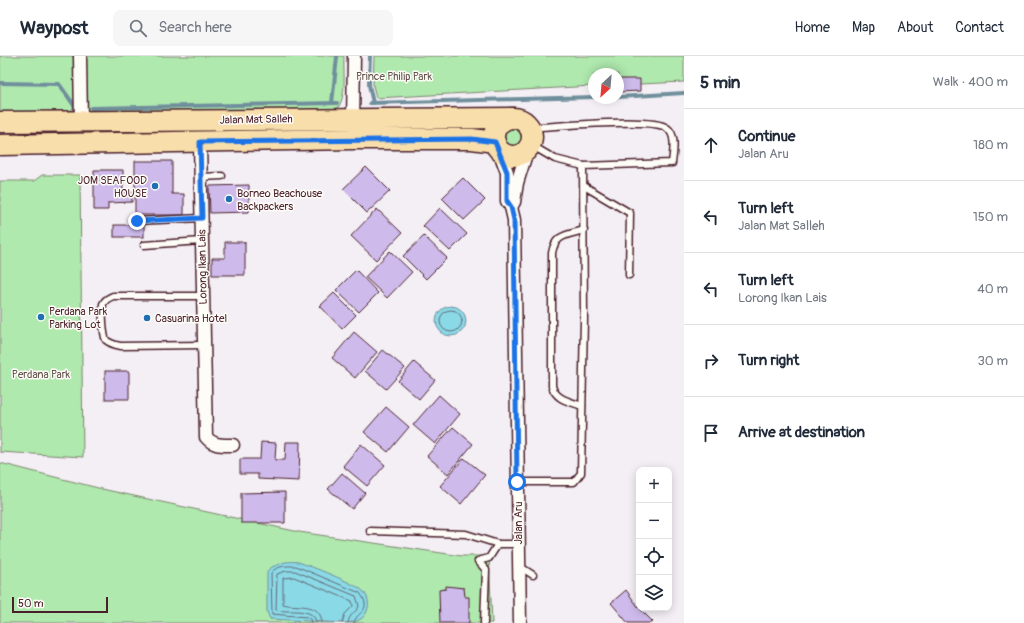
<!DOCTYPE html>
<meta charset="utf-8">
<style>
body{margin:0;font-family:Pangolin,sans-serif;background:#f6f6f7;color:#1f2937}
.controls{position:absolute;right:12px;bottom:12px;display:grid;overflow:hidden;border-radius:8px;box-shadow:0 2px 10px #0003}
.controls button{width:36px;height:36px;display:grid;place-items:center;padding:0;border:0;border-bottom:1px solid #e0e1e3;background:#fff;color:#1f2937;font:20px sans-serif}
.compass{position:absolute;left:588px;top:12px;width:36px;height:36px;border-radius:50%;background:#fff;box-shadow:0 2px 10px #0003;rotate:206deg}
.scale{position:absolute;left:12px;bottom:10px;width:96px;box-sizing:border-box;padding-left:4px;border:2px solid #4a1f2b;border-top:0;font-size:11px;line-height:14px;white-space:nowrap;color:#4a1f2b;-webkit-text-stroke:3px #fdfcf7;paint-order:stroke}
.stop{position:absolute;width:12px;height:12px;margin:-9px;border:3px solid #1a73e8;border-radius:50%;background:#fff}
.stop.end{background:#1a73e8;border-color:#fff;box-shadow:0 1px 4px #0008}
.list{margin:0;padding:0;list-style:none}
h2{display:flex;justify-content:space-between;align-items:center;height:52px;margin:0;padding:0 16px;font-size:17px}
h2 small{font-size:13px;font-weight:400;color:#747a83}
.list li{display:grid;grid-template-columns:26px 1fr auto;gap:12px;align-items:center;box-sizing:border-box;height:72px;padding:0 16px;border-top:1px solid #e0e1e3}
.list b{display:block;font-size:15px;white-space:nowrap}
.list p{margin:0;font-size:13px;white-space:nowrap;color:#747a83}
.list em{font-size:13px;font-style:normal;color:#747a83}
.icon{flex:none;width:22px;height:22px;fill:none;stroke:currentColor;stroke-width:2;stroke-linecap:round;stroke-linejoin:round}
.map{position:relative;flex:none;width:684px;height:567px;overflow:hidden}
header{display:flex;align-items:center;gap:24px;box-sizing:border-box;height:56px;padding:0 20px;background:#fff;border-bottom:1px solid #e0e1e3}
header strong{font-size:19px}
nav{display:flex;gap:22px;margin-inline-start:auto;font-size:14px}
.search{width:280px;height:36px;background:#f6f6f7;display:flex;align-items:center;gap:10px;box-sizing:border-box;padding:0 14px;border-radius:8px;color:#747a83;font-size:15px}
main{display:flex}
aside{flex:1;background:#fff}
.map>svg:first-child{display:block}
.green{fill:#afe9ae;stroke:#7c846c}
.water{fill:#8ad9e7;stroke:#708f9c}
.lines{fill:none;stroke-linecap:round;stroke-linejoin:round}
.shore{stroke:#646976;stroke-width:1}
.stream{stroke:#708f9c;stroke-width:4}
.building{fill:#cebbec;stroke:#4a1f2b}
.lane-casing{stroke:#4a1f2b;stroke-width:9}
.street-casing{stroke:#4a1f2b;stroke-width:15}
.primary-casing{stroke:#4a1f2b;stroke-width:23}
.lane{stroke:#fdfcf7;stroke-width:6}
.street{stroke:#fdfcf7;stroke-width:12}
.primary{stroke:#f8deab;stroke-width:20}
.route{stroke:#1a73e8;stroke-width:5}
.poi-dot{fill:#1f6fb2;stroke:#fdfcf7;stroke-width:1.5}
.labels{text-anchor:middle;stroke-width:3;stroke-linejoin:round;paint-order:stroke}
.park-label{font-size:11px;fill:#63524c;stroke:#fdfcf7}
.street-label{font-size:11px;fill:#4a1f2b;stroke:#fdfcf7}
.poi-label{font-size:11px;fill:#4a1f2b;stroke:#fdfcf7;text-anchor:start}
</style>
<header>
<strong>Waypost</strong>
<div class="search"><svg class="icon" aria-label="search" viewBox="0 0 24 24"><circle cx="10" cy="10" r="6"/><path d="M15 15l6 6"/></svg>Search here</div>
<nav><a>Home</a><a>Map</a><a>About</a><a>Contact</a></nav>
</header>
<main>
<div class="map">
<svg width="684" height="567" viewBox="0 0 684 567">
<rect width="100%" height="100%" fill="#f4eff5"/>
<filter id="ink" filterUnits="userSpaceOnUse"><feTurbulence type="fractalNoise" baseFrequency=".025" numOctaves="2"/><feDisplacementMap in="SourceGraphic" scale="8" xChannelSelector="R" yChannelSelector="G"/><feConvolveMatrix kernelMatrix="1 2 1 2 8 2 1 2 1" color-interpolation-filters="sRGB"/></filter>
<g filter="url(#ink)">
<!-- green -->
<g class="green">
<path d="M0,0H75L76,49L69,56L0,57Z"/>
<path d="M85,0H344C343,17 348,43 335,55L93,56L88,55L85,49Z"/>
<path d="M374,0H684V26L618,29V18H594V30L376,42L373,29Z"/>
<circle cx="514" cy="82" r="11"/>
<path d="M42,119H80L83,401L0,396V125H34Z"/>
<path d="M0,407L102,433L299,476L462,500H489L492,567H0Z"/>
</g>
<!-- water -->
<g class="water">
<circle cx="451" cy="265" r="15"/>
<path d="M285,506C289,506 294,505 298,506C308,509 357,528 363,535C368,540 370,548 367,555C363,565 355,566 345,567L270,563L267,556V515L272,511Z"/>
</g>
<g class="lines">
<!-- shore -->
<g class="shore">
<circle cx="451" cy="265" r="11"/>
<path d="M311,567L310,563L307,561L272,558L271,517C277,509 287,510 296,510L360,537C374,556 355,556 354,567"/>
<path d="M316,567C315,550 288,557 276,554L277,518L286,515H295L356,540L359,550C356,557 349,558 348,567"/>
<path d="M322,567C321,545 297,552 283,548V522L294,521L352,545L353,550L345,558L342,567"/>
</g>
<!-- stream -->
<g class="stream">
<path d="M370,0L369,29L373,47"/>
<path d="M0,27L59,28L76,52"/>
<path d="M618,41L684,37"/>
<path d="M332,47L337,1"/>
<path d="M370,47L594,41"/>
<path d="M91,52L337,47"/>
</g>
</g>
<!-- building -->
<g class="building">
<path d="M620,23H640V35L620,36Z"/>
<path d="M135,105H172V138H184V159H135Z"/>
<path d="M366,111L390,135L367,157L343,133Z"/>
<path d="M94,114H123V136H132V146L108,147V154H94Z"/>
<path d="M463,122L485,144L464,164L442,142Z"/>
<path d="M249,129V156L210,157L209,130Z"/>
<path d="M440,152L467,178L450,195L423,170Z"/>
<path d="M377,153L402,177L376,204L351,180Z"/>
<rect x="114" y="169" width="30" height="12"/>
<path d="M424,180L447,202L426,223L403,200Z"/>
<path d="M225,186H245V219H212V202H225Z"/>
<path d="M390,195L412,216L387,242L365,221Z"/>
<path d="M356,214L378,237L359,256L336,234Z"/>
<path d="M334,237L356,259L342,273L320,250Z"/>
<path d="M354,276L377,296L355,322L332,302Z"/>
<path d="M383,294L405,312L386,333L365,315Z"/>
<path d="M414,306L435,324L419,343L398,325Z"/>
<rect x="105" y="315" width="24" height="28"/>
<path d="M439,339L460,358L435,388L413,369Z"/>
<path d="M386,351L409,371L388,396L364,376Z"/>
<path d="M453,371L473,388L448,418L427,400Z"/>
<path d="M261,386L276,387L275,404H285L286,386H300L299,425L258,423V418H240V403H260Z"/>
<path d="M361,388L385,409L367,430L343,410Z"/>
<path d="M464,402L485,419L461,448L440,430Z"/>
<path d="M342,417L365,437L352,453L328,433Z"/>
<path d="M285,436V467H241V437Z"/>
<path d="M446,530L464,532L465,541H469V567H440L439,534L446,533Z"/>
<path d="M626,534L639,552L653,566L651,567H628L611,547Z"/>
</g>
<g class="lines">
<defs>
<g id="lane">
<path d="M527,68L538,71C560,70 653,61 667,72C677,79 673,97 672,107L583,110L555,103L531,89"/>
<path d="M201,121L222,120"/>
<path d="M584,130L630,157L629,219"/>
<path d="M137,165L202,162"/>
<path d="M144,189L202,185"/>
<path d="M203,240H113C109,242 105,243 103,248C102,254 103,279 106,284C110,288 116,289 121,290L204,289"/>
<path d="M582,350C569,345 556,344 552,330V197C555,178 568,179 584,174"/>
<path d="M517,426H574L581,417L584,262L583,110"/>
<path d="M370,475L466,478L498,488"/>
<path d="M519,510L533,519"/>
<path d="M484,567L486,514L478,505L489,502L498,488H518"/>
</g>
<g id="street">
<path d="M80,0L81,65"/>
<path d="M353,68L354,0"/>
<path d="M200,86L206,381C213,390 222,389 233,389"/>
<path d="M498,92L507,116V145L511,151L514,164L520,567"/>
<path d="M511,151L514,146L517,127L527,95"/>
</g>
<g id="primary">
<circle cx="513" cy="81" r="19"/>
<path d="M0,66L512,62"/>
<path d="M0,89L354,83H472L495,86"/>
</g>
</defs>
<!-- lane casing -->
<use href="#lane" class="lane-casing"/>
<!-- street casing -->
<use href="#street" class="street-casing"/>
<!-- primary casing -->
<use href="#primary" class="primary-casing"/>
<!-- lane -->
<use href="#lane" class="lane"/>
<!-- street -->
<use href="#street" class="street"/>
<!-- primary -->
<use href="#primary" class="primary"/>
</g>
</g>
<g class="lines" filter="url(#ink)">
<!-- route -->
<path class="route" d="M137,165L202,162L200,86L472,83L495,86L507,116V145L511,151L514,164L517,426"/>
</g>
<!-- markers -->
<g class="poi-dot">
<circle cx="155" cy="130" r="4"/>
<circle cx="229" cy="143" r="4"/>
<circle cx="41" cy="261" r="4"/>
<circle cx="147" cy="262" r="4"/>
</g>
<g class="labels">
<!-- park labels -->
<g class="park-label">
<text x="394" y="24">Prince Philip Park</text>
<text x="41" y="322">Perdana Park</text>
</g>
<!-- street labels -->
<g class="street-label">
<text transform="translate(256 63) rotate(-1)" y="4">Jalan Mat Salleh</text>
<text transform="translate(202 211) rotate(-91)" y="4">Lorong Ikan Lais</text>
<text transform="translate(518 467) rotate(-90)" y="4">Jalan Aru</text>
</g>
<!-- poi labels -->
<g class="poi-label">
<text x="147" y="128" text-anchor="end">JOM SEAFOOD<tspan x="147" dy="13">HOUSE</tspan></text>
<text x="237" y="141">Borneo Beachouse<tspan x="237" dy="13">Backpackers</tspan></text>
<text x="49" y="259">Perdana Park<tspan x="49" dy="13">Parking Lot</tspan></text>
<text x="155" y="266">Casuarina Hotel</text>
</g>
</g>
</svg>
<div class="controls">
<button>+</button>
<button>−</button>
<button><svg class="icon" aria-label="locate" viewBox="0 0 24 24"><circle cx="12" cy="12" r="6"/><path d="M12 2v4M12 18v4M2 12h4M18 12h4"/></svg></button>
<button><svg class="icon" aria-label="layers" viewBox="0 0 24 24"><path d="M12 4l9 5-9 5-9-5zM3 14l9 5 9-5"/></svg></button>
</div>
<svg class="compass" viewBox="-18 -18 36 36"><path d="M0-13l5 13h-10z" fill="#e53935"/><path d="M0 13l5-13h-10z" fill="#747a83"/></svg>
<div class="scale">50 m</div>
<div class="stop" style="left:517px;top:426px"></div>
<div class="stop end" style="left:137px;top:165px"></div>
</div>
<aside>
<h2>5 min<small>Walk · 400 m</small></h2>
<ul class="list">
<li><svg class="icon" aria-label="ahead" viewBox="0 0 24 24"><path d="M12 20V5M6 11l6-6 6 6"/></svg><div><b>Continue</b><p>Jalan Aru</p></div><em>180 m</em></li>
<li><svg class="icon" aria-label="left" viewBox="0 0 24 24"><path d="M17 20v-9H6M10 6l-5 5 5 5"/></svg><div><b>Turn left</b><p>Jalan Mat Salleh</p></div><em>150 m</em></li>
<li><svg class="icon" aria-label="left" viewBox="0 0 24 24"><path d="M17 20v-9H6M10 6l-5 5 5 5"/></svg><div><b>Turn left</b><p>Lorong Ikan Lais</p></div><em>40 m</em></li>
<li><svg class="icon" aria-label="right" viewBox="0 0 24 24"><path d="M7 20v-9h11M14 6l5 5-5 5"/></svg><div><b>Turn right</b></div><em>30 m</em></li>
<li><svg class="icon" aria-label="arrive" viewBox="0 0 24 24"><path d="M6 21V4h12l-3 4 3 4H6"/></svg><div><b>Arrive at destination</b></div></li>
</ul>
</aside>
</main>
